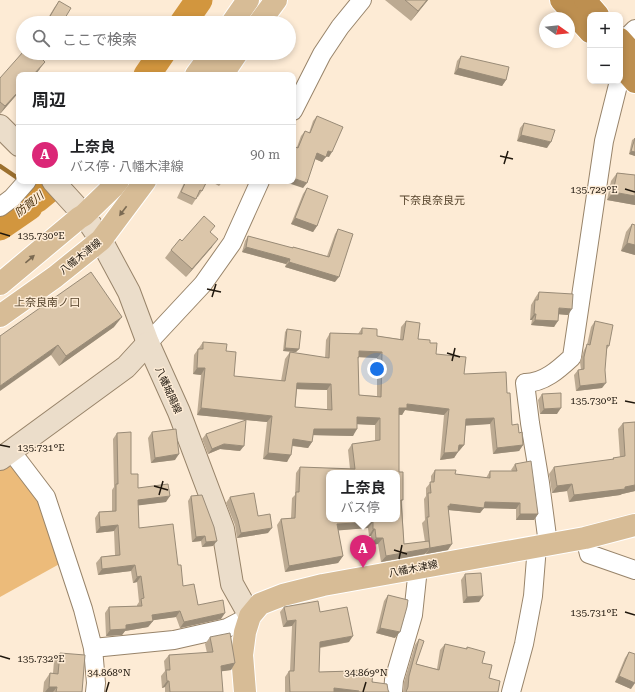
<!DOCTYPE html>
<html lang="ja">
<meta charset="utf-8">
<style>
body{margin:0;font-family:"Roboto Serif","Noto Sans JP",serif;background:#f6f6f6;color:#202124}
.controls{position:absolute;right:12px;top:12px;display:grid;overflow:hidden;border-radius:8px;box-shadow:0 2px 6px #0003}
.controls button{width:36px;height:36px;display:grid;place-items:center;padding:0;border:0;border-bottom:1px solid #e0e0e0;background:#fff;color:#202124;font:20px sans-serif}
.compass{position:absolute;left:539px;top:12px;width:36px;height:36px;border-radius:50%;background:#fff;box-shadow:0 2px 6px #0003;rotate:105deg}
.you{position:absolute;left:377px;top:369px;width:14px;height:14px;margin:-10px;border:3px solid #fff;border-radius:50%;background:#1a73e8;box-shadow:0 0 0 6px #1a73e833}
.badge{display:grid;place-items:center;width:26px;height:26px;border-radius:50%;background:#db2777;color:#fff;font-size:13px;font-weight:700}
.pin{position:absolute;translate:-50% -33px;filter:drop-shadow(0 1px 2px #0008)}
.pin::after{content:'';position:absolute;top:21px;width:14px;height:12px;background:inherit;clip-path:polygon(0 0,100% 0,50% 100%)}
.popup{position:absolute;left:326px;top:470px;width:74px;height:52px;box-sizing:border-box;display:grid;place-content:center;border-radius:8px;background:#fff;filter:drop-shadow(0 1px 3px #0005);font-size:13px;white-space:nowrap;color:#757577}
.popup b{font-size:15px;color:#202124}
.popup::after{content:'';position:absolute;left:50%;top:100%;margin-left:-8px;border:8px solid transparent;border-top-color:#fff}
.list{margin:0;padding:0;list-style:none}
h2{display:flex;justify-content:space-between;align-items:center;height:52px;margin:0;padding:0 16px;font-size:17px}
h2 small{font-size:13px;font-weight:400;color:#757577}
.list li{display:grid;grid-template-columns:26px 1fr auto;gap:12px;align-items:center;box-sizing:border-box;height:60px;padding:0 16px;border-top:1px solid #e0e0e0}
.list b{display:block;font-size:15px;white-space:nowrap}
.list p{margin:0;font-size:13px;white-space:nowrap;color:#757577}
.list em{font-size:13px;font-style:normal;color:#757577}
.icon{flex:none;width:22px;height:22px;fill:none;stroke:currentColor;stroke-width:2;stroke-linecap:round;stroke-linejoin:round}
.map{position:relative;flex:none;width:635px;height:692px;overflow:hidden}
.search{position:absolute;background:#fff;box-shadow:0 2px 6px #0003;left:16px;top:16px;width:280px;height:44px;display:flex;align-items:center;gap:10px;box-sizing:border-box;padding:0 14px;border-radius:22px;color:#757577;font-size:15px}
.panel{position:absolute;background:#fff;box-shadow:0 2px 6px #0003;left:16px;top:72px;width:280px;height:112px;border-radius:8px}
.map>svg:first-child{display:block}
.green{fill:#ecbb7a}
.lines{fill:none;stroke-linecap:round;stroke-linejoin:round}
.stream{stroke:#9c702f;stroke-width:4.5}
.river{stroke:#d2963e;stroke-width:27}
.street-casing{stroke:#98846a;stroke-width:20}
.secondary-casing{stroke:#98846a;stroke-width:24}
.primary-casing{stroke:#fff;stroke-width:24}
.highway-casing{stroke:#fff;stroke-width:24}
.street{stroke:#fff;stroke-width:18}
.secondary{stroke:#ebddca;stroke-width:22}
.primary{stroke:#d7bc96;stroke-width:22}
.highway{stroke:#bd8f50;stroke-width:22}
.wall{fill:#bcaa92;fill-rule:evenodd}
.shaded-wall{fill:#998b77}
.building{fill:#dbc6aa;stroke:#998b77;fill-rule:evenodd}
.oneway{fill:#7b6a52}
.ticks{fill:none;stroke:#1f170d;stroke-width:1.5}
.labels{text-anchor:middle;stroke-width:3;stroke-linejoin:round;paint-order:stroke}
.street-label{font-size:10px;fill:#1f170d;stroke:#fdebd5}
.neighbourhood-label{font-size:11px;fill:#56442c;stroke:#fdebd5}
.water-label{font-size:11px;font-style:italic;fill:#4a310b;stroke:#fdebd5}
.ticks-label{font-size:10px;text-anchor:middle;fill:#1f170d;stroke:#fdebd5;stroke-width:3;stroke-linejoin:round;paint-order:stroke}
</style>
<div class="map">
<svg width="635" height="692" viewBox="0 0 635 692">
<rect width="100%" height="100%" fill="#fdebd5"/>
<!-- green -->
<path class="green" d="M7,466L18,469L44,500L63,562L0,597V468Z"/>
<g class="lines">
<!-- stream -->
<g class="stream">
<path d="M0,166L19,179"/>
<path d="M26,187L37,199"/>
</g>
<!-- river -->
<g class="river">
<path d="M183,23L199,0"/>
<path d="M147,75L162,53"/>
<path d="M0,227L29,207L30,203L37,199L59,181"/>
</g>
<defs>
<g id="street">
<path d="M622,42L635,29"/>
<path d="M293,111L322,54L340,27L362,0"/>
<path d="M0,207L12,198L27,181"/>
<path d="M148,343L203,284L232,243L260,181"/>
<path d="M11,451L46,497L83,609L93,648L96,683L95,692"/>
<path d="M585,538L589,554L635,570"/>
<path d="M548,544L540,483L530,423L525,383C544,383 559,369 572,357L604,141L619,81"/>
<path d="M93,648L174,640L227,628L250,616"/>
<path d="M393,692L394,680L413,615L418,568"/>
<path d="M511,692L524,644L533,596L537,546"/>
</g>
<g id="secondary">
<path d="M0,126L19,145"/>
<path d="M53,181L84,215L101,240L129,292L148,343L179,412L223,529L232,584L250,616"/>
<path d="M0,459L126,367L148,343"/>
</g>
<g id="primary">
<path d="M232,23L248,0"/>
<path d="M259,23L276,0"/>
<path d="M196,75L212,53"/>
<path d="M222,75L237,53"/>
<path d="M0,284L79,218L84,215L114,186L118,181"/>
<path d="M0,316L55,277L101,240L145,181"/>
<path d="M245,692L242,655L245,632L250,616L260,604L283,595L323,585L585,538L635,525"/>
</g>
<g id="highway">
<path d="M561,0L590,32"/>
<path d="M585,0L598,15"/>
<path d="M620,39L635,56"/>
<path d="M620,65L635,82"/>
</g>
</defs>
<!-- street casing -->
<use href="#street" class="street-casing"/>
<!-- secondary casing -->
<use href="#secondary" class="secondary-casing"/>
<!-- primary casing -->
<use href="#primary" class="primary-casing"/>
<!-- highway casing -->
<use href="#highway" class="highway-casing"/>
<!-- street -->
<use href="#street" class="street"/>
<!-- secondary -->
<use href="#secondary" class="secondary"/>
<!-- primary -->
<use href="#primary" class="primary"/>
<!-- highway -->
<use href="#highway" class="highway"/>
</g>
<!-- wall -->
<g class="wall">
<path d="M385,0H428L411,21Z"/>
<path d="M59,1L62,23H45L54,8Z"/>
<path d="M44,56L41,58L40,69L35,75H19V92L0,114V78Z"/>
<path d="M461,56L506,80L502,86L454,74L457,61Z"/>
<path d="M317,116L329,157L326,156L322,162L315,159L303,188L297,147L301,136L305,131L309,133L313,121Z"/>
<path d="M524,123L547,148L517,141L520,128Z"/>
<path d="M635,138V156L629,154L632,140Z"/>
<path d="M617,173L635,175V205L607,200L611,181Z"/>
<path d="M185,181H207L202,191L198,197H197L192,205L177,198Z"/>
<path d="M210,181H223L219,186Z"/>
<path d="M307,188L317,226L313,232L291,224L303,194Z"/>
<path d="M632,224L635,255L621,251L626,232Z"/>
<path d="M338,229L335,282L285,267L286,264L242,252L245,241L248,236L292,248L293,247L327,256L335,234Z"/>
<path d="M211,232L212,247L186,277L165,258L171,250L182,241Z"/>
<path d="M539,292L568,315L559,314L554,327L531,325L532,320H530L531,305L534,300L535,298Z"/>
<path d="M406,321L418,339L430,343L436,354L464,374L507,393L512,425L519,433L523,445L519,451L493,454L490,424L466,425L464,445L459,451H458L454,458L440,460L444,415L405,410L402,415H399V472L402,501L404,544L425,542L422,523L425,520L424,499L426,496V488L431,482V476L435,470L455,474L486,478L490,471H512L511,470L515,464L538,514L534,520H516V509L484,508L480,513L449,510L448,550L426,554V553L425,554L381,562L378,544L371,545V536H369L368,528L338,530L343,556L338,563L285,572L277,525L281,519L291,518L292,498L295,495L296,473L300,467L350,469L348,450L352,444L375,441V425L357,424L353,436L313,435L312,442L308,448L292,446L287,462L263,459L267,422L197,415L201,375L193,374L194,355L203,342L226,351L234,376L281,381L285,359L290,352L325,358L326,340L330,333L358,334L362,328L377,336L400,339L401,327ZM359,357L377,358V396L359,395L358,359ZM297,389L327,390V410L295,407Z"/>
<path d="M595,321L609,346L607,349L602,388L576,391L574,375L578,370H581L580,362L584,350L587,345L591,327Z"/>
<path d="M114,327L59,366L51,355L0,336Z"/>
<path d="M287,329L299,349L296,352L283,351L285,332Z"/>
<path d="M542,394L557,414H540L538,400Z"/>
<path d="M635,422V491L622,494L620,495L569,502L567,491L552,493L549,474L554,467L612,460L613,458L620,457L618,429L623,423Z"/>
<path d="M152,432L175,460L151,463L148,438Z"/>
<path d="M117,433L131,474L138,488L166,502L138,505L139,528L178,565L183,586L198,605L221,619L180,628L176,617L152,620L153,621L148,627L125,631L122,635L106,636L105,613L109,607L137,606V605L139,602L137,582L133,583L131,571L98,575L96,563L101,557L115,555L114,531L96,533L95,518L99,512L112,511V490L114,487L113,439Z"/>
<path d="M206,434L240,451L220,449L208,454L202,439Z"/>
<path d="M191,496L213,546L202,547L201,541L192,542L188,501Z"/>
<path d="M230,497L268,533L237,538L235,525L226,503Z"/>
<path d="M465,574L479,602L463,603L461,580Z"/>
<path d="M388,595L395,638L376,633L384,601Z"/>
<path d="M284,607L320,612L349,642L320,648L319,672L351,671L352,670L388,690L389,692H285V677L289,671H290L292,626L283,627L280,612Z"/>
<path d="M210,637L235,663L231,670L221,671L223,692H165V687L162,688L161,676L165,671L164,661L169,655L207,653L205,644Z"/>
<path d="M419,639L416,664L437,669L440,650L445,644L466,649L467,647L482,663L489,678L498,692H403L404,682L415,645Z"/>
<path d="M629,652L631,689L615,682L625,658Z"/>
<path d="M60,653L82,692H43L44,682L50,673H53L54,661Z"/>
</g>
<!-- shaded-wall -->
<g class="shaded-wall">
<path d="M427,0H428L411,21L418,11Z"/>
<path d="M45,53H46L35,65L40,57Z"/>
<path d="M45,62L35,75H33Z"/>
<path d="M458,68L506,80L502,86L454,74Z"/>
<path d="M19,91V92L0,114L5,106Z"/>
<path d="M521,135L551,142L547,148L517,141Z"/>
<path d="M328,151L332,152L329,157L325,156Z"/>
<path d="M631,151L635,152V156L629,154Z"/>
<path d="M317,153L326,157L322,162L313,158Z"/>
<path d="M293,178L307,183L303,188L282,181H293Z"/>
<path d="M613,192L635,196V205L607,200Z"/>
<path d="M295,218L317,226L313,232L291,224Z"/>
<path d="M218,239L212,247L186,277L192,269Z"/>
<path d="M627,243L635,245V255L621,251Z"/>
<path d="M246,247L290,259L286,264L242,252Z"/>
<path d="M289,262L339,277L335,282L285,267Z"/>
<path d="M559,308L572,309L568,315L555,314Z"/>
<path d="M534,314H536L532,320H530Z"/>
<path d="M122,317L114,327L59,366L66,356Z"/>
<path d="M535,320L558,321L554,327L531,325Z"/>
<path d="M58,345L51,355L0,391V386Z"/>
<path d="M285,348L299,349L296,352L283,351Z"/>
<path d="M359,351L382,352L377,358L355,357Z"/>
<path d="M197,368H205L201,375L193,374Z"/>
<path d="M297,383L331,384L327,390L293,389Z"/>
<path d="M606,383L602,388L576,391L580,386Z"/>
<path d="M407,404L449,409L444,415L405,410L402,415L395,414L399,408Z"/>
<path d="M201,408L272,416L267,422L197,415Z"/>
<path d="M561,408L557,414H540L544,409Z"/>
<path d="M357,417L380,418L375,425L353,424Z"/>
<path d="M494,418L490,424L462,426L466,419Z"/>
<path d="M314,429H357L353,436L309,435Z"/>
<path d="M293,439L312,442L308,448L288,445Z"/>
<path d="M224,444L244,446L240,451L220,449L208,454L212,449Z"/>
<path d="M459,445H464L459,451H455Z"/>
<path d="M523,445L519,451L493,454L497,448Z"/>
<path d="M458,452L454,458L440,460L444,453Z"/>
<path d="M268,453L291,455L287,462L263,459Z"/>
<path d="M179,454L175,460L151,463L155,458Z"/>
<path d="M572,484L567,491L552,493L557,486Z"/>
<path d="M635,485V491L622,494L620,495L569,502L574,495Z"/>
<path d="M170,496L166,502L134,506L138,500Z"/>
<path d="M485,502L520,503L516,509L483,508H484L480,513L448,510V506L450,504Z"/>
<path d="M520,514H538L534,520H516Z"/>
<path d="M373,522L368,528L332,531L337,524Z"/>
<path d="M118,525L114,531L96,533L100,527Z"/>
<path d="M272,528L268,533L237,538L241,533Z"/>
<path d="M373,529H375L371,536H369Z"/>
<path d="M205,536L201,541L192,542L196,537Z"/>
<path d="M376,538H383L378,544L371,545Z"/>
<path d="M217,541L213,546L202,547L206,542Z"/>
<path d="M452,544L448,550L426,554L430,548Z"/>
<path d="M430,548L425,554L381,562L386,556Z"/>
<path d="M343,556L338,563L285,572L289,566Z"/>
<path d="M135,565L131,571L98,575L102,569Z"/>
<path d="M141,576L137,582L133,583L137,577Z"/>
<path d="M483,596L479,602L463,603L467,597Z"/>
<path d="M180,611L176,617L148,621L152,615Z"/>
<path d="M225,613L221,619L180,628L184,622Z"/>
<path d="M296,620L292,626L283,627L287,621Z"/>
<path d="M153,621L148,627L125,631L122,635L106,636L110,630L126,625Z"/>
<path d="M380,628L400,632L395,638L376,633Z"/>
<path d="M353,636L349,642L316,648L320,642Z"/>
<path d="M235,663L231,670L217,672L221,666Z"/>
<path d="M619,676L635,683L631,689L615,682Z"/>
<path d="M167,681H169L165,687L162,688Z"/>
<path d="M49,687H57L53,692H45Z"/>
<path d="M334,688L359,691L358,692H331Z"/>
</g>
<!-- building -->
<g class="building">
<path d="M405,0H427L418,11Z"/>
<path d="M59,1L71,8L62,23H46Z"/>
<path d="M23,52V53H45L40,57L45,62L33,75H19V91L5,106L0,102V78Z"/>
<path d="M461,56L509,67L506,80L458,68Z"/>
<path d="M317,116L343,127L332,152L328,151L326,157L317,153L307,183L293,178V146L298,148L305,131L310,133Z"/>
<path d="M524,123L555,130L551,142L521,135Z"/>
<path d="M635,138V152L631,151Z"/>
<path d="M617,173L635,175V196L613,192Z"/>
<path d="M186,181H207L202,191L200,190L196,199L181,192Z"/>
<path d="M307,188L328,196L317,226L295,218Z"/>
<path d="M204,216L215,226L210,232L218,239L192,269L171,250L180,239L182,241Z"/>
<path d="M632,224L635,225V245L627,243Z"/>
<path d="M338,229L353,234L339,277L289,262L290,259L246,247L248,236L293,248V247L329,257Z"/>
<path d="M91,272L122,317L66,356L58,345L0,386V336Z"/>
<path d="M539,292L573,294L572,309L559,308L558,321L535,320L536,314H534L535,300H538Z"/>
<path d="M406,321L420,323L418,339L430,340V343H437L436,354L466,357L464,374L506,372L507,393H510L512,425L518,424L519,433L522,432L523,445L497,448L494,418L466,419L464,445H459L458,452L444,453L449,409L407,404V408H399V472H403V500H401L404,544L429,541L430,548L386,556L383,538H376L375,529H373V522L337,524L343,556L289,566L281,519L295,518L296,492H299L300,467L355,469L352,444L380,440V418L357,417V429H314L312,442L293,439L291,455L268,453L272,416L201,408L205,368H197L198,349H203V342L227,344L226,351L236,352L234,376L285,381L290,352L329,358L330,333L362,334V328L377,329V336L403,340ZM359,351L382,352L381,397L359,395L358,357H359ZM297,383L331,384L332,410L295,407ZM329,473H397V519H329Z"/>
<path d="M595,321L613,325L609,346L607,345L605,370L606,383L580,386L578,370L584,369V357L587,344L590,345Z"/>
<path d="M287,329L301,331L299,349L285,348Z"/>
<path d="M561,393V408L544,409L542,394Z"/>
<path d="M246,420L244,446L224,444L212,449L206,434Z"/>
<path d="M635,422V485L625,487V489L574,495L572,484L557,486L554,467L614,459L613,458L625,456L623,423Z"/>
<path d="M176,429L179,454L155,458L152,432Z"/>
<path d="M131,432V474H138V488L168,484L170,496L138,500L139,528L173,524L178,565H181L183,586L194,584L198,605L223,600L225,613L184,622L180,611L152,615L153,621L126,625V629L110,630L109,607L142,606L141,599L144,598L141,576L137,577L135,565L102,569L101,557L120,555L118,525L100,527L99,512L116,511V484H118L117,433Z"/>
<path d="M531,461L538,514H520V503L485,502L484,508L450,504V506H448L452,544L430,548L427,517H429L428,493H431L430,482H434L435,470H456L455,474L490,478V471H517L515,464Z"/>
<path d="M254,493L258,516L270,514L272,528L241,533L238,520L230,497Z"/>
<path d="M202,495L214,527L217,541L206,542L205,536L196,537L191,496Z"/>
<path d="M481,573L483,596L467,597L465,574Z"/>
<path d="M388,595L408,600L407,607L400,632L380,628Z"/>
<path d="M318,601L320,612L347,607L353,636L320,642L319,672L352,671V670L373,672L372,682L387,684L388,690L389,692H359V691L334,688V692H290L289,671H294L296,620L287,621L284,607Z"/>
<path d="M230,633L235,663L221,666L223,692H170L169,681H167L166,670H170L169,655L213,652L210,637Z"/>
<path d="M419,639L424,641L416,664L439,670L445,644L467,649V647L485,652L482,663L492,665L489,678L500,681L498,692H406L408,687L409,676Z"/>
<path d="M629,652L635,654V683L619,676Z"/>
<path d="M60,653L85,655L82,692H56L57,687H49L50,673L58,674Z"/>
</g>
<!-- one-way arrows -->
<defs><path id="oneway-solid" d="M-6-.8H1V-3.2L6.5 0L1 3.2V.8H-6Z"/></defs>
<g class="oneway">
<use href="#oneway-solid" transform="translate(123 211) rotate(127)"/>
<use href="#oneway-solid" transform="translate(30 259) rotate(-40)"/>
</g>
<!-- ticks -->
<path class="ticks" d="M500,156L513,159M504,164L508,151M625,189L635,192M0,233L10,236M207,289L221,292M212,297L216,284M447,353L460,357M452,361L455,348M625,401L635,403M0,445L10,447M154,486L168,490M159,495L163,481M394,550L407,554M399,559L402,545M625,612L635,615M0,656L10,659M106,692L109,682M363,692L366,682"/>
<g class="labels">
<!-- street labels -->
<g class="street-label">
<text transform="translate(80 256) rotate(-39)" y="4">八幡木津線</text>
<text transform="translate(169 390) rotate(66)" y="4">八幡城陽線</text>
<text transform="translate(413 568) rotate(-11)" y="4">八幡木津線</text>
</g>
<!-- neighbourhood labels -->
<g class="neighbourhood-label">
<text x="432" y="204">下奈良奈良元</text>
<text x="47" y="306">上奈良南ノ口</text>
</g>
<!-- water labels -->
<g class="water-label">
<text transform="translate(29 204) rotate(-38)" y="4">防賀川</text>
</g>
</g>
<g class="ticks-label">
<text x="594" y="193">135.729°E</text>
<text x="41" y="239">135.730°E</text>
<text x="594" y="404">135.730°E</text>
<text x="41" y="451">135.731°E</text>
<text x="594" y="616">135.731°E</text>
<text x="41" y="662">135.732°E</text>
<text x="109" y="676">34.868°N</text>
<text x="366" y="676">34.869°N</text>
</g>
</svg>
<div class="controls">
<button>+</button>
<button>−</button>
</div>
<svg class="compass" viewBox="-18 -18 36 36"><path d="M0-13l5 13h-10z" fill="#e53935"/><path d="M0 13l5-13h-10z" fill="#757577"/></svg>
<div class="you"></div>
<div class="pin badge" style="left:363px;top:568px">A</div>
<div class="popup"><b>上奈良</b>バス停</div>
<div class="search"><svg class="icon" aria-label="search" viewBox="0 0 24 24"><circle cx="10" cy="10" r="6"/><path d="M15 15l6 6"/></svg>ここで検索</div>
<section class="panel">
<h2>周辺<small></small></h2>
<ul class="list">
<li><span class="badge">A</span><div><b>上奈良</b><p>バス停 · 八幡木津線</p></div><em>90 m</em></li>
</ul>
</section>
</div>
